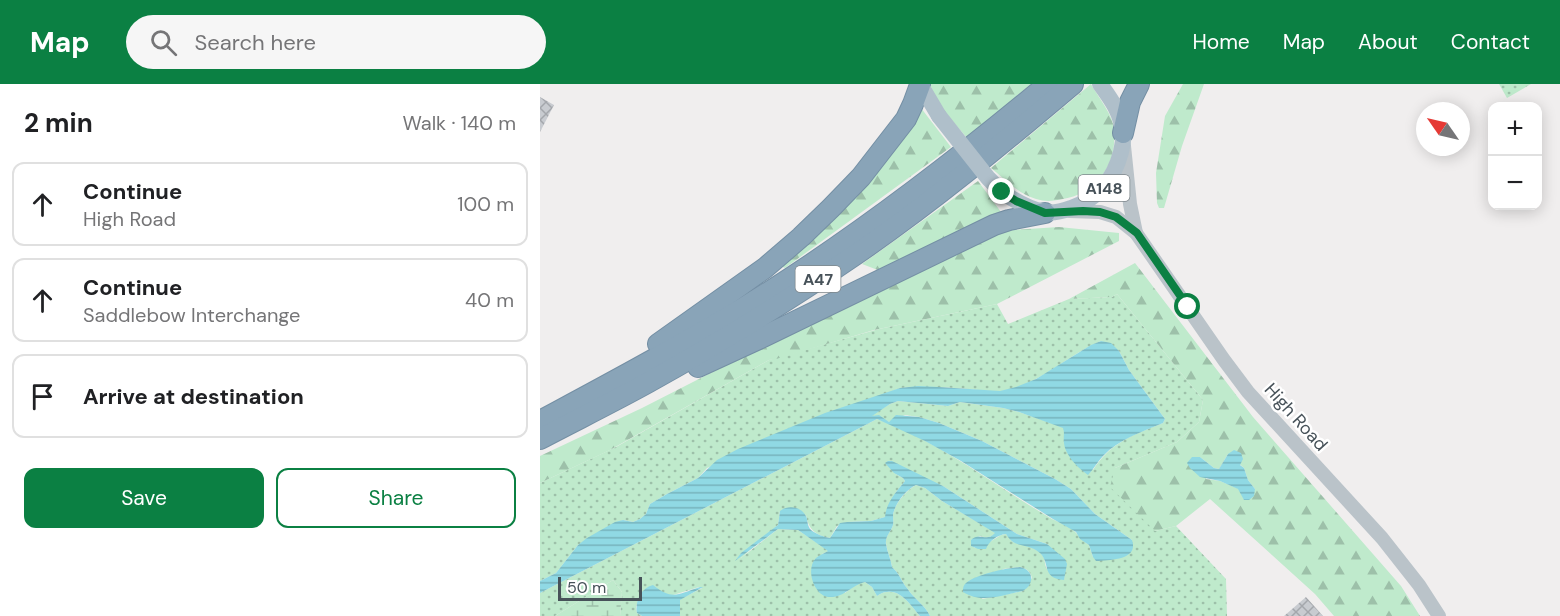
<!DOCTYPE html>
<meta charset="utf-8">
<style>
body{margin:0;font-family:"DM Sans",sans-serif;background:#f6f6f6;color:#202124}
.controls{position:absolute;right:18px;top:18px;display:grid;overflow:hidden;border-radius:12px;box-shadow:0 3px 15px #0003}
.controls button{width:54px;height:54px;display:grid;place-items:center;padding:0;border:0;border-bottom:2px solid #e0e0e0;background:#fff;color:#202124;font:30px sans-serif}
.compass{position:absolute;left:876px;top:18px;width:54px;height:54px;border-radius:50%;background:#fff;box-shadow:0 3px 15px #0003;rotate:304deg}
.scale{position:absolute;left:18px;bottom:15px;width:84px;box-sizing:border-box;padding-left:6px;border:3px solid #475259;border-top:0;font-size:16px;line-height:21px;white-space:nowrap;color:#475259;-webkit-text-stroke:4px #fff;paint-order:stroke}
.stop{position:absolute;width:18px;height:18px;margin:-14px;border:4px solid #0b8043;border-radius:50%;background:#fff}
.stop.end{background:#0b8043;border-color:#fff;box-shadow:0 2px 6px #0008}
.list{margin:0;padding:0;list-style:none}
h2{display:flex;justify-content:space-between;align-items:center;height:78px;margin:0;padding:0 24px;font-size:26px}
h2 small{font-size:20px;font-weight:400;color:#757577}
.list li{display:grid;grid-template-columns:39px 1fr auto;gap:18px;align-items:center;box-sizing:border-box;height:84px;margin:0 12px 12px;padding:0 12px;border:2px solid #e0e0e0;border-radius:12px}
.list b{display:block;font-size:22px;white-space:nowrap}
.list p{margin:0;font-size:20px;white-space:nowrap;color:#757577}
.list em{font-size:20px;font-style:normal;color:#757577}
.actions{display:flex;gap:12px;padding:18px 24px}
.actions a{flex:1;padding:14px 0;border:2px solid #0b8043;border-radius:12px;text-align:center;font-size:21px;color:#0b8043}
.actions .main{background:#0b8043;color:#fff}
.icon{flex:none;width:33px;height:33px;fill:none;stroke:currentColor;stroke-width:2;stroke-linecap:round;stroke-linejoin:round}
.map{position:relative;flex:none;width:1020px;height:532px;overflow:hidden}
header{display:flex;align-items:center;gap:36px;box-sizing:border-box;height:84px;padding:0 30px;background:#0b8043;color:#fff}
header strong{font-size:28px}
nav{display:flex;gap:33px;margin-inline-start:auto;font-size:21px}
.search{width:420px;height:54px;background:#f6f6f6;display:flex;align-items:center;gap:15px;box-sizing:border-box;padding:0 21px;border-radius:33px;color:#757577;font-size:22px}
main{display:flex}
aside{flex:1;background:#fff}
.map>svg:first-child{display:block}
.grass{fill:url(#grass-dots);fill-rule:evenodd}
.forest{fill:url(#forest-firs);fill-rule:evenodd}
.wetland{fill:url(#wetland-marsh)}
.water{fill:url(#water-rules)}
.building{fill:url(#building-cross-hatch)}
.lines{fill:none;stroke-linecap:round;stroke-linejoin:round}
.highway-casing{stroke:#748fa4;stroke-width:22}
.minor{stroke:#bac3c9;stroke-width:14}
.major{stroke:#afbfca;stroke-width:16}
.highway{stroke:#89a4b8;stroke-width:20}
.major-bridge{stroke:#afbfca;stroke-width:16}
.route{stroke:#0b8043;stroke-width:8}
.labels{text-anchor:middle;stroke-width:5;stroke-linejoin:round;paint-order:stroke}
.shield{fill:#fff;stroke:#7e868b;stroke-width:1.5}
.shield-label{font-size:16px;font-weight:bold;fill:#475259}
.street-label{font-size:18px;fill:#475259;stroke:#fff}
</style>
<header>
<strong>Map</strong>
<div class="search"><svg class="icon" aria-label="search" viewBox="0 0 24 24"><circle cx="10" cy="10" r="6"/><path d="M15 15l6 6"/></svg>Search here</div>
<nav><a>Home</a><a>Map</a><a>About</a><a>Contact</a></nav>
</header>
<main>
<aside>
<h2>2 min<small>Walk · 140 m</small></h2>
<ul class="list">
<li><svg class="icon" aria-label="ahead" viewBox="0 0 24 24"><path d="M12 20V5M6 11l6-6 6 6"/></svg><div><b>Continue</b><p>High Road</p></div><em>100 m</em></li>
<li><svg class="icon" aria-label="ahead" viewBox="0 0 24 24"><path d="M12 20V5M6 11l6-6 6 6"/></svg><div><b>Continue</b><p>Saddlebow Interchange</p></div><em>40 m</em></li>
<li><svg class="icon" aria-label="arrive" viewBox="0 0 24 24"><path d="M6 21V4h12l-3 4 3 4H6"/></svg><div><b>Arrive at destination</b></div></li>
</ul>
<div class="actions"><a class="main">Save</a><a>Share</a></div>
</aside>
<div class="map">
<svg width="1020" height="532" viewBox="0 0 1020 532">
<defs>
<pattern id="grass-dots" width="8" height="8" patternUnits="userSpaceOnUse" patternTransform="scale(1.5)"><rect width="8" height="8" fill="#bfeacc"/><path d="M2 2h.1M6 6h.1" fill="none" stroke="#9dc0a9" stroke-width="1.8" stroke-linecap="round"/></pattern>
<pattern id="forest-firs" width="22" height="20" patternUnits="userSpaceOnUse" patternTransform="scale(1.5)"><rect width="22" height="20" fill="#bfeacc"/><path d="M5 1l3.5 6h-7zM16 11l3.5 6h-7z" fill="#9dc0a9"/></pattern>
<pattern id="wetland-marsh" width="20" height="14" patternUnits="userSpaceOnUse" patternTransform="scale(1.5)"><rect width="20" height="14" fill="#bfeacc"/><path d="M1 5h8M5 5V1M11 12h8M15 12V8" fill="none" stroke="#9dc0a9"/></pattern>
<pattern id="water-rules" width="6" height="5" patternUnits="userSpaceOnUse" patternTransform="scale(1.5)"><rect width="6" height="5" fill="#90d9e4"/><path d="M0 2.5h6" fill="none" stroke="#77b3bc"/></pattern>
<pattern id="building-cross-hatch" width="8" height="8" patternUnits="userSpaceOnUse" patternTransform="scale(1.5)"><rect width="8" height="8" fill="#c8cbd0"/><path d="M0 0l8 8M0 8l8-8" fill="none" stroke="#a4a7ac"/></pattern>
</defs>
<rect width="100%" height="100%" fill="#f0eeee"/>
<!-- grass -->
<g class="grass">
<path d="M959,0H991L967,14Z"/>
<path d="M577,210L663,316L659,338L637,358L575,384L615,447L636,442L686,495L687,532H390C385,521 374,515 367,504C361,497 360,490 352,483C351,475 347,468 346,459C345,452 351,448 353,441C354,437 352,431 354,427C357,417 367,406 376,401L385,404L402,417L456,449C450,454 447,454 440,452L431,456V461L435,464L448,459L461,451L466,450L473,458L489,462L500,468L504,474L506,484L524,496L525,484L507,460L477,450L403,402L354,389L363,394L365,397L356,408L345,433L331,437L307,438L297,442L290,454C276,452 268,445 266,431L240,427L238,441L201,474L238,445L258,446L289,467L282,470L305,509L318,499L325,498L332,503L337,512C340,510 343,508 347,508C361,505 372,523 380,532H140L139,516L162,504L159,503L130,512L124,510H100L96,523L97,529L102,532H80L82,508L73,496L15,532H0V509L337,335C400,358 454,401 512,435C518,438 523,440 529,443C537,448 541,456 549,461L553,473L592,456L555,430L531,405L515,395L442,357L399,339L379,333L365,331L349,338L330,332L350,320L358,317L408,322L420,318L463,324L479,328L523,343L553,386C571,358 593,351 623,339L625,335L589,286L579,267L561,257C527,271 500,301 462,307C452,308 440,306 429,305C406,303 383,302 360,304L167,384L158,394L127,410L110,420L106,430L100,435L93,438L83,436L38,461L16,489L0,497V399L76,363L229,276L339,245L457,220L468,240L529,215L572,213ZM480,483C487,485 490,487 492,494L483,507L442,515L463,485Z"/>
</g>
<!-- forest -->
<g class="forest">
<path d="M390,0H491L427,54C414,38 396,20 390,0Z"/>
<path d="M551,0C557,11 571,29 573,40C580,76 559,109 523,115C514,117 505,118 496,115C478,110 465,95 451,84Z"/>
<path d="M643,0H664L642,62L624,124H619L617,119L616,89L625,32Z"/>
<path d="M381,24L411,63L245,184L238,181Z"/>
<path d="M438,97L461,128L343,188L322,180Z"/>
<path d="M519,143L579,149V157L457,220L334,246L236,275L229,276L70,366L0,399V372L102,324L200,274L456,147Z"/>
<path d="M595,179L713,333L861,502L880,532H794L775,510L670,415L636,442L615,447L570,403L575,384L637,358L659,338L663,316L577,210L572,213L529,215ZM688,370L704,384L708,396L715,405H699L680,397L666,395L660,373L674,384L679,385Z"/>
</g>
<!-- wetland -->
<path class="wetland" d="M73,496L82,508L80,532H15Z"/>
<!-- water -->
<g class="water">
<path d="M561,257L571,259L579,267L589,286L625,335L623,339C602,348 579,355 563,372C557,378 554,385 548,391C538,384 525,371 524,359C523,352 525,350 523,344L479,328L463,324L420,318L408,322L358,317L350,320L332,332L339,331L349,338L356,331L379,333L399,339L442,357L515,395L531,405L555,430L592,456C599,476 570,476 556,477L553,473L549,461L540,455L536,448L529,444L513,435L421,377L385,357L337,335L0,509V497L16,489L38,461L47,454L75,438L83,436L93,438L100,435L106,430L110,420L127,410L158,394L177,376L198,365L285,329L360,304L378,302L399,303L460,307L476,303L496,295L551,261Z"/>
<path d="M694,366L701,369L703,375L700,381L704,384L708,396L715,405L714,412L709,416H704L698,405L680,397L660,393L650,384L647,379L652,373H660L674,384L679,385L688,370Z"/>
<path d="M348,377H352L403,402L477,450L507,460L525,475L527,480L524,496C501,494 511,480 500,469C491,461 481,463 473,458C470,456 468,453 466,450C457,451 449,457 446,465H438L431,462V456C440,447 446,459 455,449L402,417L385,404L376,401C367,405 357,417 354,427C352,431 354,436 353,441C351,448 345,452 346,460C347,468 351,475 352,483C360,490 361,497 367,504C374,515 385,521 390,532H380C372,523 361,505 347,508C343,508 340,510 337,512L332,503L325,498C312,501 304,514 289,513C274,512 265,485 276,474C279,471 285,469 288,467L258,446L238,445L195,477L201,469L238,441L240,427C247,421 261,422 266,432C268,437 267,442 271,446C276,450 284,453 290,454L300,439L307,438L331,437L345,433C346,419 356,408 365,397L363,394L354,389L345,379Z"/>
<path d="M480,483C494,486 495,500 483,507C462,511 442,520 423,508C423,504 423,502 426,499C436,490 467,484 480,483Z"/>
<path d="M113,501C133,517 138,510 160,503H163L140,516V532H102L97,529C95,517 101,504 113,501Z"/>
</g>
<!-- building -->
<g class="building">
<path d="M0,13L14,21L0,48Z"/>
<path d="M766,513L783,532H744Z"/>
</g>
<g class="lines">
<defs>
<g id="highway">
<path d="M583,49L590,18L599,0"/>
<path d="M118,260L225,184L261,153L291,124L321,93L366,35L373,20L380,1"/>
<path d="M158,283L223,253L454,141L469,136L505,129"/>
<path d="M0,337C69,300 137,264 203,224C311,158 411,81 508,0"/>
<path d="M0,355C36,336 73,318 109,298C179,259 248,217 315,171C391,119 462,60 533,0"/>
</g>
</defs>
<!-- highway casing -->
<use href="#highway" class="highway-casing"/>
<!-- minor -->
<g class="minor">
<path d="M584,62L590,120L596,149"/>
<path d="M529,127L560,128L576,133L596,149L684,276L708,308L842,454L879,501L899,532"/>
</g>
<!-- major -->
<g class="major">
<path d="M380,0L399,32"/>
<path d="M462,108C475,117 489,125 504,128C513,130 523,127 531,124C558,115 574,95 581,68C582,62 584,56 583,50C582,30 571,15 560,0"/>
</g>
<!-- highway -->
<use href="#highway" class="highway"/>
<!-- major-bridge -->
<path class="major-bridge" d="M399,32L448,94L462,108"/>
</g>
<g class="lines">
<!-- route -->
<path class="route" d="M462,108L476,117L505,129L543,127L560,128L576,133L597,149L648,223"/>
</g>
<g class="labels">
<!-- shield labels -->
<g class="shield">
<rect x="538.5" y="91" width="51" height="26" rx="4.5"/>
<rect x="255.5" y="182" width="45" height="26" rx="4.5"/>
</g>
<g class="shield-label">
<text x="564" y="110">A148</text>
<text x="278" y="201">A47</text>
</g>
<!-- street labels -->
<g class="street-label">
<text transform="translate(756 333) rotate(48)" y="6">High Road</text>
</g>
</g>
</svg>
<div class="controls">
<button>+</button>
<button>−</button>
</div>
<svg class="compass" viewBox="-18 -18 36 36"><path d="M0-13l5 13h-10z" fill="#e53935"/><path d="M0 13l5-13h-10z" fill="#757577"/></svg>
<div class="scale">50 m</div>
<div class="stop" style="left:648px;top:223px"></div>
<div class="stop end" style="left:462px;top:108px"></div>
</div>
</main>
